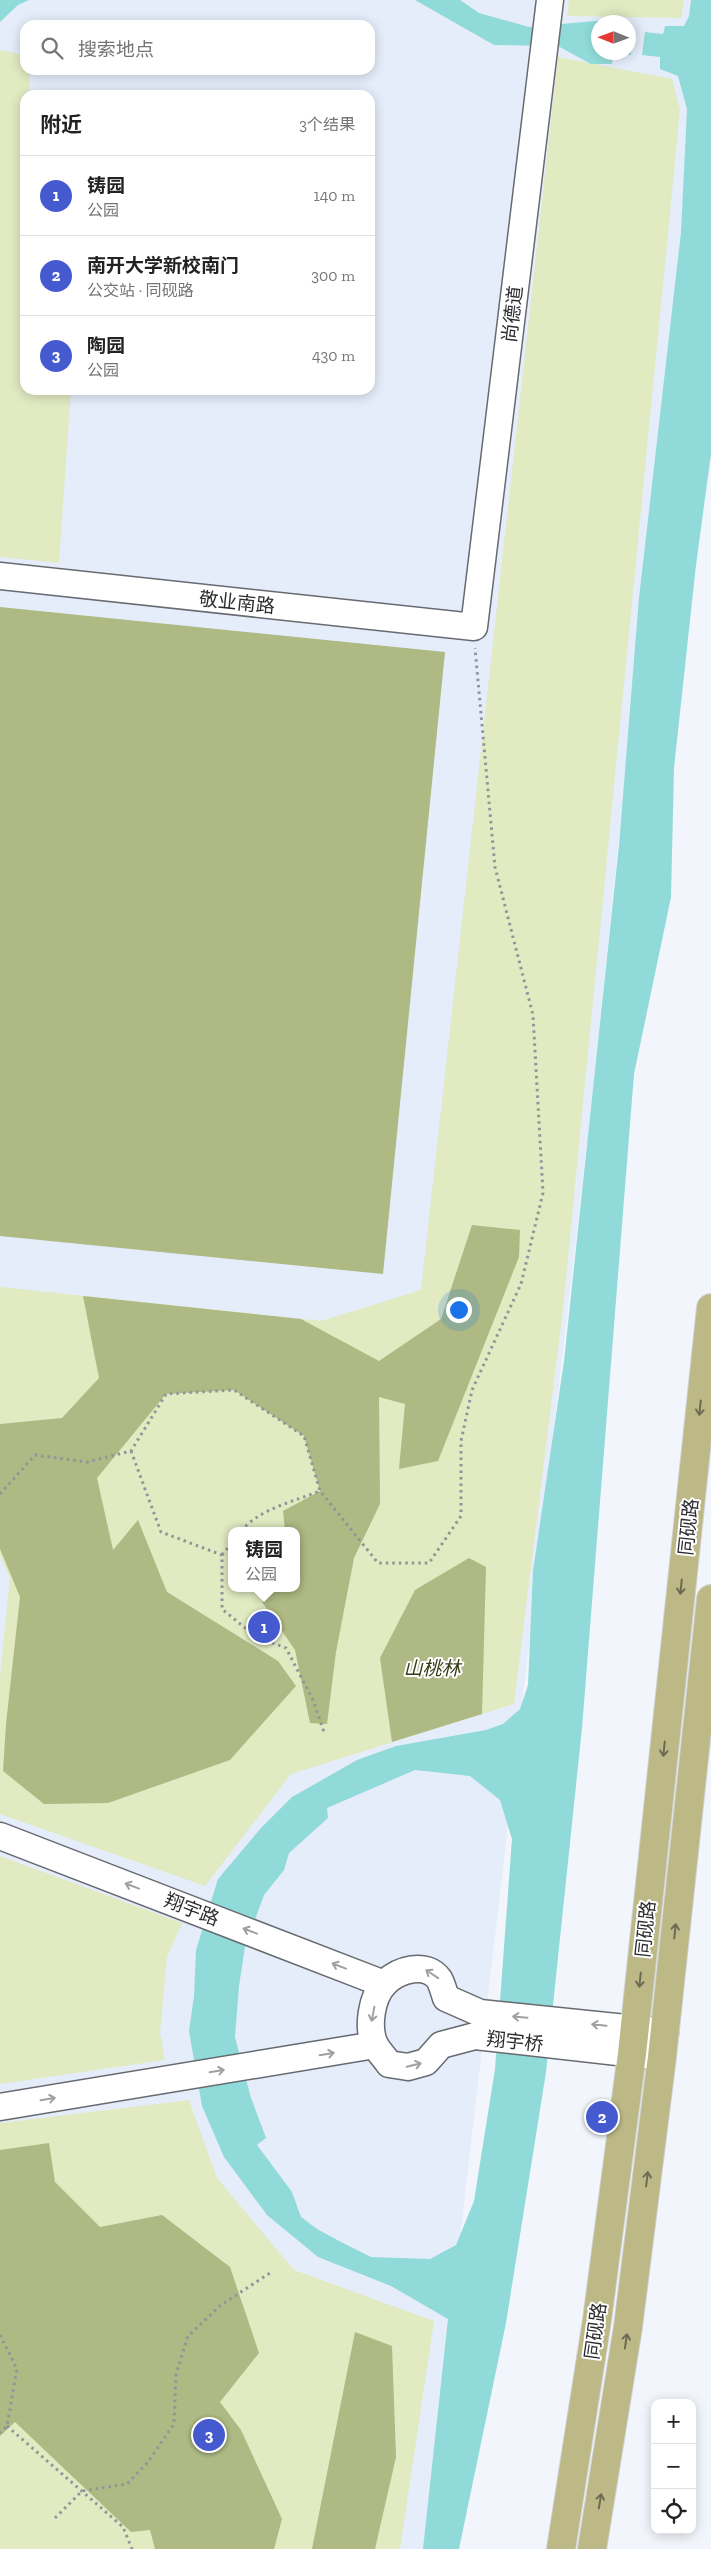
<!DOCTYPE html>
<html lang="zh">
<meta charset="utf-8">
<style>
body{margin:0;font-family:"Zilla Slab","Noto Sans SC",serif;background:#f2f2f2;color:#222}
.controls{position:absolute;right:15px;bottom:15px;display:grid;overflow:hidden;border-radius:10px;box-shadow:0 2px 12px #0003}
.controls button{width:45px;height:45px;display:grid;place-items:center;padding:0;border:0;border-bottom:1px solid #e0e0e0;background:#fff;color:#222;font:25px sans-serif}
.compass{position:absolute;left:591px;top:15px;width:45px;height:45px;border-radius:50%;background:#fff;box-shadow:0 2px 12px #0003;rotate:271deg}
.you{position:absolute;left:458px;top:1309px;width:18px;height:18px;margin:-12px;border:4px solid #fff;border-radius:50%;background:#1a73e8;box-shadow:0 0 0 8px #1a73e833}
.badge{display:grid;place-items:center;width:32px;height:32px;border-radius:50%;background:#455ace;color:#fff;font-size:16px;font-weight:700}
.pin{position:absolute;translate:-50% -50%;border:2px solid #fff;box-shadow:0 1px 5px #0006}
.popup{position:absolute;left:228px;top:1527px;width:72px;height:65px;box-sizing:border-box;display:grid;place-content:center;border-radius:10px;background:#fff;filter:drop-shadow(0 1px 4px #0005);font-size:16px;white-space:nowrap;color:#767676}
.popup b{font-size:19px;color:#222}
.popup::after{content:'';position:absolute;left:50%;top:100%;margin-left:-10px;border:10px solid transparent;border-top-color:#fff}
.list{margin:0;padding:0;list-style:none}
h2{display:flex;justify-content:space-between;align-items:center;height:65px;margin:0;padding:0 20px;font-size:21px}
h2 small{font-size:16px;font-weight:400;color:#767676}
.list li{display:grid;grid-template-columns:32px 1fr auto;gap:15px;align-items:center;box-sizing:border-box;height:80px;padding:0 20px;border-top:1px solid #e0e0e0}
.list b{display:block;font-size:19px;white-space:nowrap}
.list p{margin:0;font-size:16px;white-space:nowrap;color:#767676}
.list em{font-size:16px;font-style:normal;color:#767676}
.icon{flex:none;width:28px;height:28px;fill:none;stroke:currentColor;stroke-width:2;stroke-linecap:round;stroke-linejoin:round}
.map{position:relative;flex:none;width:711px;height:2549px;overflow:hidden}
.search{position:absolute;background:#fff;box-shadow:0 2px 12px #0003;left:20px;top:20px;width:355px;height:55px;display:flex;align-items:center;gap:12px;box-sizing:border-box;padding:0 18px;border-radius:15px;color:#767676;font-size:19px}
.panel{position:absolute;background:#fff;box-shadow:0 2px 12px #0003;left:20px;top:90px;width:355px;height:305px;border-radius:15px}
.map>svg:first-child{display:block}
.built{fill:#e5edfa;fill-rule:evenodd}
.green{fill:#e1eac1;fill-rule:evenodd}
.forest{fill:#aeb983}
.water{fill:#90dad9;fill-rule:evenodd}
.lines{fill:none;stroke-linecap:round;stroke-linejoin:round}
.minor-casing{stroke:#676a70;stroke-width:29}
.major-casing{stroke:#d0d1d1;stroke-width:30}
.path{stroke:#929499;stroke-width:3;stroke-dasharray:2.5 4;stroke-linecap:butt}
.minor{stroke:#fff;stroke-width:26}
.major{stroke:#bdb986;stroke-width:28}
.oneway{stroke:#6d6b56}
.oneway2{stroke:#a0a0a1}
.labels{text-anchor:middle;stroke-width:4;stroke-linejoin:round;paint-order:stroke}
.street-label{font-size:19px;fill:#2b2c2f;stroke:#fff}
.park-label{font-size:19px;font-style:italic;fill:#363c13;stroke:#fff}
</style>
<div class="map">
<svg width="711" height="2549" viewBox="0 0 711 2549">
<rect width="100%" height="100%" fill="#f2f6fc"/>
<!-- built -->
<path class="built" d="M0,0H710L681,232L591,1109L424,2549H0ZM598,22H628V52H598ZM25,25H370V70H25ZM25,95H370V390H25ZM232,1531H296V1588H232Z"/>
<!-- green -->
<g class="green">
<path d="M569,0H684L681,18L567,16Z"/>
<path d="M0,50L25,55V70H30L29,95H25L23,189L25,190V390H71L59,563L0,557Z"/>
<path d="M558,57L672,79L680,110L563,1309L514,1704L291,1774L205,1886L0,1814V1676L10,1578L0,1556V1287L321,1321L421,1290ZM232,1531H296V1588H232Z"/>
<path d="M0,1856L182,1923L167,1957L160,2033L165,2060L0,2084Z"/>
<path d="M189,2100L217,2178L294,2270L434,2321L400,2549H0V2123Z"/>
</g>
<!-- forest -->
<g class="forest">
<path d="M0,607L445,652L383,1274L0,1236Z"/>
<path d="M472,1225L520,1230L519,1257L438,1461L399,1469L405,1404L379,1397L380,1504L354,1558L336,1652L327,1724L310,1723L295,1650L262,1602L270,1588H296V1531H285L283,1511L320,1491L304,1436L234,1390L166,1394L97,1478L113,1550L138,1520L167,1592L278,1661L296,1686L230,1760L108,1803L44,1804L3,1771L6,1724L20,1597L0,1549V1424L62,1418L99,1378L83,1296L301,1319L379,1361L441,1319Z"/>
<path d="M469,1558L486,1567L482,1714L392,1742L380,1658L415,1590Z"/>
<path d="M49,2143L55,2182L100,2227L162,2215L230,2267L259,2353L220,2402L241,2430L282,2519L274,2549H155L150,2530L131,2532L15,2422L0,2436V2150Z"/>
<path d="M355,2332L392,2346L396,2457L375,2549H312Z"/>
</g>
<!-- water -->
<g class="water">
<path d="M0,0H29L18,5L0,22Z"/>
<path d="M415,0H460L479,13L529,27L616,19V22H598V52H628L629,31H632L631,55H613L612,64H591L558,46L494,45Z"/>
<path d="M691,0H711V454L696,565L674,768L671,897L634,1074L582,1728L546,2072L506,2323L459,2549H423L448,2319L391,2286L318,2257L267,2215L224,2157L202,2106L189,2031L194,1996L196,1950L218,1879L261,1828L292,1797L357,1760L396,1746L486,1730L503,1724L520,1709L528,1685L533,1571L564,1361L619,845L639,598L681,232L687,109L678,76L660,69V57L642,55L645,32L663,34L665,26H684L689,16ZM415,1770L470,1776L500,1800L512,1839L495,2069L474,2201L456,2245L430,2259L371,2257L341,2242L317,2229L301,2217L292,2192L257,2145L266,2138L251,2098L235,2037L239,1986L245,1947L264,1895L284,1870L289,1853L328,1818L327,1808Z"/>
</g>
<g class="lines">
<defs>
<g id="minor">
<path d="M0,576L474,627L550,0"/>
<path d="M0,1836L384,1984"/>
<path d="M662,2057L475,2036L441,2045L426,2062L408,2067L389,2064C385,2058 379,2052 375,2045C367,2028 371,1997 385,1983C398,1970 426,1961 439,1979C442,1984 444,1992 446,1998L480,2013L665,2032"/>
<path d="M0,2107L375,2045"/>
</g>
<g id="major">
<path d="M561,2549L597,2320L632,2054L711,1308"/>
<path d="M592,2549L628,2327L662,2057L711,1599"/>
</g>
</defs>
<!-- minor casing -->
<use href="#minor" class="minor-casing"/>
<!-- major casing -->
<use href="#major" class="major-casing"/>
<!-- path -->
<g class="path">
<path d="M131,1451L161,1532L222,1555V1609L255,1636L286,1648L313,1700L325,1735"/>
<path d="M0,1494L35,1455L87,1462L131,1451L166,1394L234,1390L304,1436L320,1491L378,1563H429L461,1516V1441L472,1390L521,1284L543,1193L533,1015L495,867L475,648"/>
<path d="M241,1531C259,1509 295,1501 320,1491"/>
<path d="M222,1555L232,1543"/>
<path d="M0,2335L17,2369L7,2426L0,2433"/>
<path d="M7,2426L123,2527L132,2549"/>
<path d="M55,2518L82,2491L127,2484L148,2462L174,2424L176,2374L188,2336L221,2305L273,2271"/>
</g>
<!-- minor -->
<use href="#minor" class="minor"/>
<!-- major -->
<use href="#major" class="major"/>
</g>
<!-- one-way arrows -->
<defs><path id="oneway-shaft" d="M-6 0H5M1.5-3L5.5 0L1.5 3" fill="none" stroke-width="1.6" stroke-linecap="round" stroke-linejoin="round" transform="scale(1.25)"/></defs>
<g class="oneway">
<use href="#oneway-shaft" transform="translate(700 1408) rotate(96)"/>
<use href="#oneway-shaft" transform="translate(681 1587) rotate(96)"/>
<use href="#oneway-shaft" transform="translate(664 1749) rotate(96)"/>
<use href="#oneway-shaft" transform="translate(675 1931) rotate(-84)"/>
<use href="#oneway-shaft" transform="translate(640 1980) rotate(96)"/>
<use href="#oneway-shaft" transform="translate(647 2179) rotate(-83)"/>
<use href="#oneway-shaft" transform="translate(626 2341) rotate(-81)"/>
<use href="#oneway-shaft" transform="translate(600 2501) rotate(-81)"/>
</g>
<g class="oneway2">
<use href="#oneway-shaft" transform="translate(132 1886) rotate(-159)"/>
<use href="#oneway-shaft" transform="translate(250 1931) rotate(-159)"/>
<use href="#oneway-shaft" transform="translate(339 1966) rotate(-159)"/>
<use href="#oneway-shaft" transform="translate(432 1974) rotate(-146)"/>
<use href="#oneway-shaft" transform="translate(373 2014) rotate(101)"/>
<use href="#oneway-shaft" transform="translate(520 2017) rotate(-175)"/>
<use href="#oneway-shaft" transform="translate(599 2025) rotate(-174)"/>
<use href="#oneway-shaft" transform="translate(327 2054) rotate(-9)"/>
<use href="#oneway-shaft" transform="translate(414 2065) rotate(-13)"/>
<use href="#oneway-shaft" transform="translate(217 2071) rotate(-9)"/>
<use href="#oneway-shaft" transform="translate(48 2099) rotate(-9)"/>
</g>
<g class="labels">
<!-- street labels -->
<g class="street-label">
<text transform="translate(512 314) rotate(-83)" y="7">尚德道</text>
<text transform="translate(237 602) rotate(6)" y="7">敬业南路</text>
<text transform="translate(688 1527) rotate(-84)" y="7">同砚路</text>
<text transform="translate(192 1909) rotate(21)" y="7">翔宇路</text>
<text transform="translate(645 1929) rotate(-84)" y="7">同砚路</text>
<text transform="translate(515 2041) rotate(6)" y="7">翔宇桥</text>
<text transform="translate(595 2331) rotate(-82)" y="7">同砚路</text>
</g>
<!-- park labels -->
<g class="park-label">
<text x="432" y="1675">山桃林</text>
</g>
</g>
</svg>
<div class="controls">
<button>+</button>
<button>−</button>
<button><svg class="icon" aria-label="locate" viewBox="0 0 24 24"><circle cx="12" cy="12" r="6"/><path d="M12 2v4M12 18v4M2 12h4M18 12h4"/></svg></button>
</div>
<svg class="compass" viewBox="-18 -18 36 36"><path d="M0-13l5 13h-10z" fill="#e53935"/><path d="M0 13l5-13h-10z" fill="#767676"/></svg>
<div class="you"></div>
<div class="pin badge" style="left:264px;top:1627px">1</div>
<div class="popup"><b>铸园</b>公园</div>
<div class="pin badge" style="left:602px;top:2117px">2</div>
<div class="pin badge" style="left:209px;top:2435px">3</div>
<div class="search"><svg class="icon" aria-label="search" viewBox="0 0 24 24"><circle cx="10" cy="10" r="6"/><path d="M15 15l6 6"/></svg>搜索地点</div>
<section class="panel">
<h2>附近<small>3个结果</small></h2>
<ul class="list">
<li><span class="badge">1</span><div><b>铸园</b><p>公园</p></div><em>140 m</em></li>
<li><span class="badge">2</span><div><b>南开大学新校南门</b><p>公交站 · 同砚路</p></div><em>300 m</em></li>
<li><span class="badge">3</span><div><b>陶园</b><p>公园</p></div><em>430 m</em></li>
</ul>
</section>
</div>
